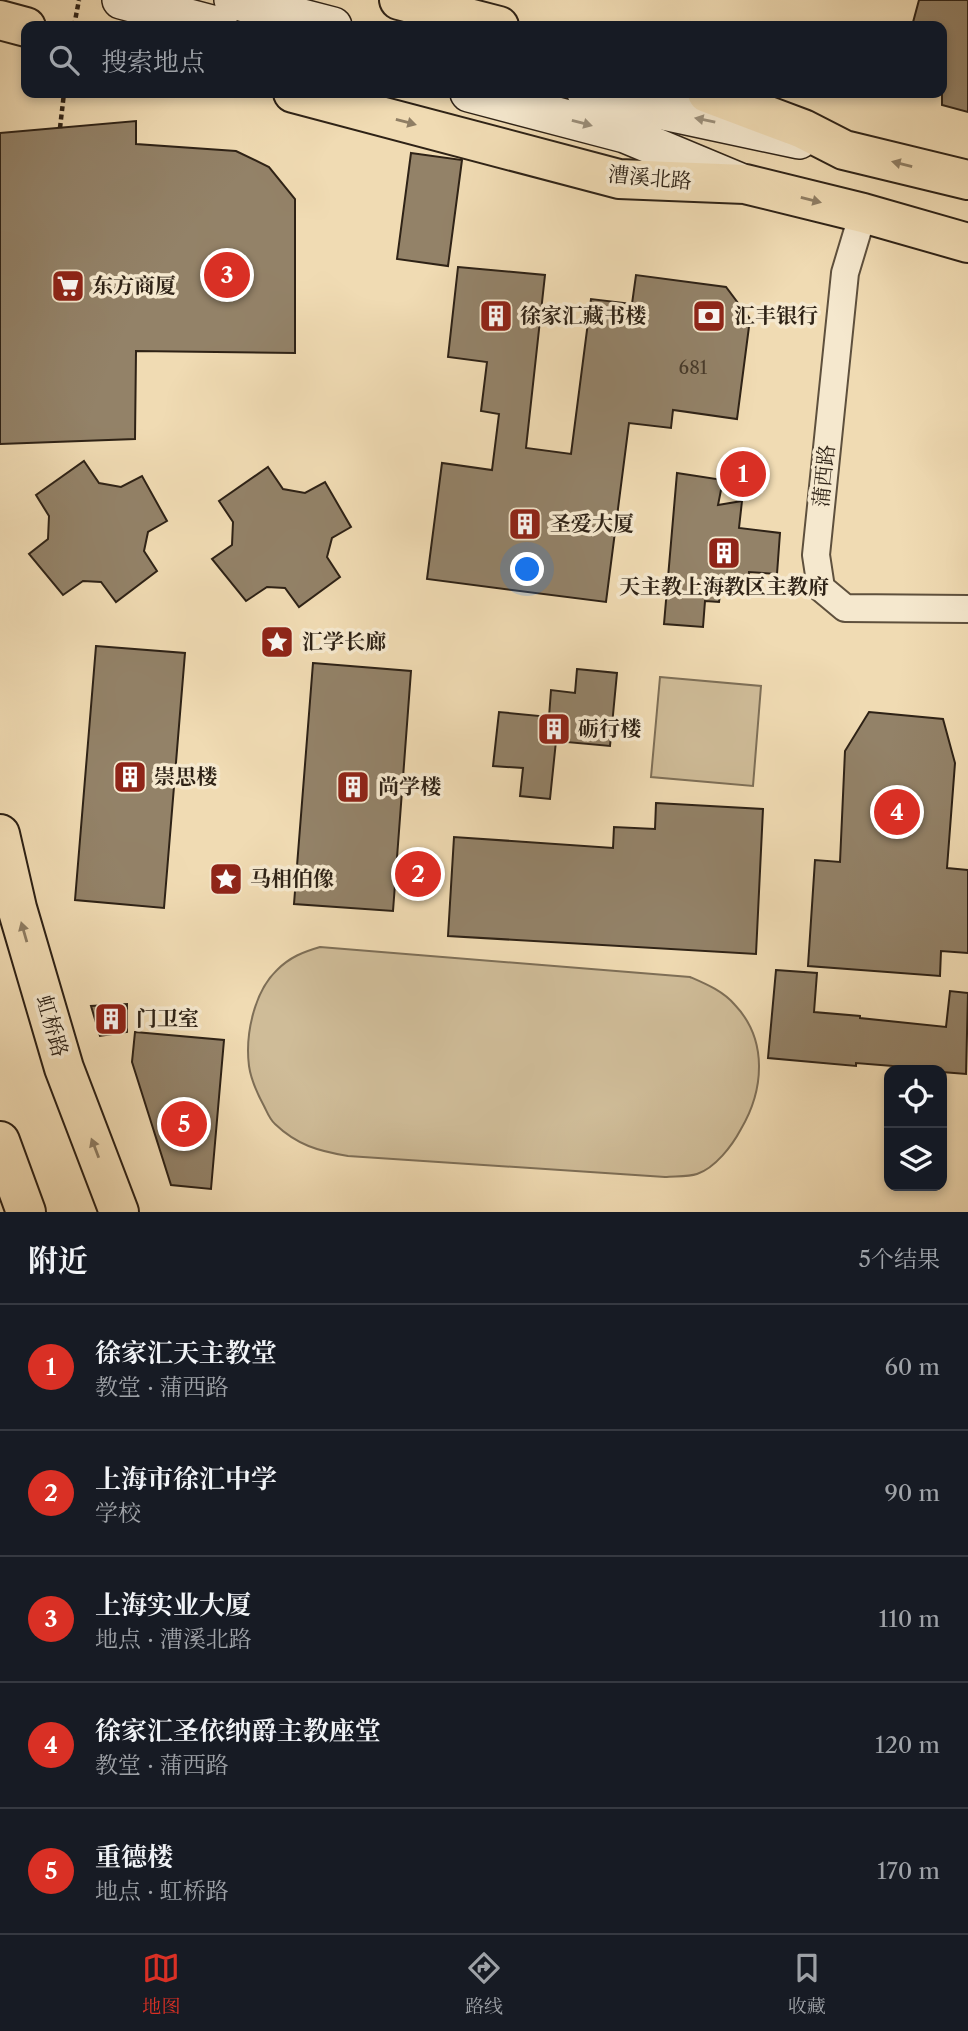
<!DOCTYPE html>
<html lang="zh">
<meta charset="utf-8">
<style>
body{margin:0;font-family:"Libre Caslon Text","Noto Serif SC",serif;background:#242831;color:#f1f3f6}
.controls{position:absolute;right:21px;bottom:21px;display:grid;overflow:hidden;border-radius:14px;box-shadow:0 4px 10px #0003}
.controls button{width:63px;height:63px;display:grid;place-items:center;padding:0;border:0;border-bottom:2px solid #363941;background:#171b24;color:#f1f3f6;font:35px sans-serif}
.you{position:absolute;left:528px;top:570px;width:24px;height:24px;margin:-18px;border:5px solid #fff;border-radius:50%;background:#1a73e8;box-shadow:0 0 0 10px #1a73e833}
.badge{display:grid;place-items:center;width:46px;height:46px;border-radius:50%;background:#d93025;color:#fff;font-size:23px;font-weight:700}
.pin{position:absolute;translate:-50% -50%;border:4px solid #fff;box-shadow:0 2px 7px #0006}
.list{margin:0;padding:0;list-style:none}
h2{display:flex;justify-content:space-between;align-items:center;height:91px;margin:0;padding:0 28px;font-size:30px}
h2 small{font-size:23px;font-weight:400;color:#9ea1a6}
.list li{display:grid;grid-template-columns:46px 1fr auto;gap:21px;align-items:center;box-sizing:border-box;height:126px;padding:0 28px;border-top:2px solid #363941}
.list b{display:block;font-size:26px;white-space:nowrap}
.list p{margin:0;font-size:23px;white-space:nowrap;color:#9ea1a6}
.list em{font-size:23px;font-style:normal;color:#9ea1a6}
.icon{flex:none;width:38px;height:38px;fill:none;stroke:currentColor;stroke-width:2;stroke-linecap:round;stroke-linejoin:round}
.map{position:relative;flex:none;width:968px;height:1212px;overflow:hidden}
.search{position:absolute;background:#171b24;box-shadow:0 4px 10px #0003;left:21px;right:21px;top:21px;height:77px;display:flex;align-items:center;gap:18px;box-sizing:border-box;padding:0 24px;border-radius:14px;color:#9ea1a6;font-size:26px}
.sheet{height:721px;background:#171b24}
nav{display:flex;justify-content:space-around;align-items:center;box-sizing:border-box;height:98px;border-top:2px solid #363941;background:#171b24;font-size:19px;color:#9ea1a6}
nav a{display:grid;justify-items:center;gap:4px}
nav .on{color:#d93025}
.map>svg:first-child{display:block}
.green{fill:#cfbc98;stroke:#7e6f57;stroke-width:2}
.building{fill:#938268;stroke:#2e2216;stroke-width:2}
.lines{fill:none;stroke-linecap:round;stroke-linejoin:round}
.street-casing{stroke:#5e503d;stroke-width:30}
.secondary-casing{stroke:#2e2216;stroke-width:40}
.primary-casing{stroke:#2e2216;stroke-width:42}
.path{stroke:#2e2216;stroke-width:4.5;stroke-dasharray:5 3.5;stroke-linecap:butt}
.street{stroke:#f5e8ce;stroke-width:26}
.secondary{stroke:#f5e8ce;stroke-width:37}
.primary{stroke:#f0dbb3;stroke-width:38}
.path-bridge{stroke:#2e2216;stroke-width:4.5;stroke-dasharray:5 3.5;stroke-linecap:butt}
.oneway{fill:#9b8f7b}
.oneway2{fill:#8f7e64}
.labels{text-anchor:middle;stroke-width:7;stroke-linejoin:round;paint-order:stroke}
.number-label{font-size:18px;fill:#473a2a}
.street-label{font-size:21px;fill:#2e2216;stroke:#f5e8ce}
.poi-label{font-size:21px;font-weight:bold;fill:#2e2216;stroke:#f5e8ce;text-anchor:start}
</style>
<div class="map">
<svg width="968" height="1212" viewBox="0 0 968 1212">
<rect width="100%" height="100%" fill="#f0dbb3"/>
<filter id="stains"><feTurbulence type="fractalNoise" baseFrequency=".00286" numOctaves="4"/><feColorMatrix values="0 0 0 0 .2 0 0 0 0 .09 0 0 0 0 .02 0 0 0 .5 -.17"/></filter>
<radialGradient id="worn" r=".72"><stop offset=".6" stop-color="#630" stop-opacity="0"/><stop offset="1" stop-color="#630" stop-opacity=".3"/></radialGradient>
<!-- green -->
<g class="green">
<path d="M660,677L761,686L753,786L651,777Z"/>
<path d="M320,947L690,977C706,984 723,991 735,1005C768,1040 764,1090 741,1129C732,1146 715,1168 697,1174C688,1177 674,1176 665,1177L348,1156C318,1151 297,1145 275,1124C270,1120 267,1112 264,1106C257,1093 251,1080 249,1066C245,1035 254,992 277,970C290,957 303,952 320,947Z"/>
</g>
<!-- building -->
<g class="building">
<path d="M919,0H968V112L942,105V26H912Z"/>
<path d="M136,121V144L236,151L269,167L295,199V353L136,351L135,439L0,444V133Z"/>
<path d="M411,153L462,160L448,266L397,259Z"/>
<path d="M458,267L545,275L526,448L571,454L591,299L632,304L636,275L726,287L750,319L737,419L673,410L671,428L629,423L606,602L427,579L442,463L492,470L499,414L481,411L487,362L448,357Z"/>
<path d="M84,461L99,483L121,487L142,476L167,521L148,532L144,551L157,571L116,602L101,582L83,581L63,595L29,554L48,539L49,516L36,495Z"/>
<path d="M268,467L283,489L305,493L325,482L351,527L332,538L327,557L340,577L299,607L285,588L267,587L246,601L212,559L232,545L233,522L219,501Z"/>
<path d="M677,473L723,480L718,505L742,501L739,528L780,533L777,574L749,572L748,589L721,587L719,602L705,601L703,627L664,624Z"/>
<path d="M96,646L185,653L164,908L75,900Z"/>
<path d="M313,663L411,671L393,911L294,904Z"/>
<path d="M577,669L617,673L610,746L556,741L550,799L520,796L523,768L493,766L499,712L549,717L551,690L575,693Z"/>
<path d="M869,712L943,719L955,763L947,868L968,870V953L941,951L940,976L808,966L815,860L840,862L845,751Z"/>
<path d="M656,803L763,809L756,954L448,936L454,837L613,848L614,827L655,829Z"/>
<path d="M776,970L817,973L814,1012L860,1016V1018L946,1027L950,991L968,993L966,1074L942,1072V1070L856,1063V1066L768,1058Z"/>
<path d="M127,1004V1032L100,1036L91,1006Z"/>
<path d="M135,1032L224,1040L211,1189L171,1185L132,1062Z"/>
</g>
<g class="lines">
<defs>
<path id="street" d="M863,213L845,273L816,555L821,588L845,608L968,609"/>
<g id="secondary">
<path d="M121,0L219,26"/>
<path d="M233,0L333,26"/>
<path d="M469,93L625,134L740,182"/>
<path d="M586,93L635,105L799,140"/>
</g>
<g id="primary">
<path d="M399,0L499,26"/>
<path d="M0,20L26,27"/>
<path d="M293,93L619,179L745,184L863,213L968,243"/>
<path d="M707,93L803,129L844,150L968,180"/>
<path d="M0,834L17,908L64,1068L119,1212"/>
<path d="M0,1141L26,1212"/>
</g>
</defs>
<!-- street casing -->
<use href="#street" class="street-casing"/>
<!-- secondary casing -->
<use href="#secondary" class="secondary-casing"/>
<!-- primary casing -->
<use href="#primary" class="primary-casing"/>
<!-- path -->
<path class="path" d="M60,128L64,93"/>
<!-- street -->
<use href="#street" class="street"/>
<!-- secondary -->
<use href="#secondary" class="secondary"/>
<!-- primary -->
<use href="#primary" class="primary"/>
<!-- path-bridge -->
<path class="path-bridge" d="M74,26L79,0"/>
</g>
<!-- one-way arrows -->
<defs><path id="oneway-solid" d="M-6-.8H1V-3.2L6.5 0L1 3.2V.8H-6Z" transform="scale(1.75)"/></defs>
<g class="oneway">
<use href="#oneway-solid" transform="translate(705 120) rotate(-168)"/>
<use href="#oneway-solid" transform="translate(582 123) rotate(15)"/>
</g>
<g class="oneway2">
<use href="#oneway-solid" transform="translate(406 122) rotate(15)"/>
<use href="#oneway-solid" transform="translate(902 164) rotate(-166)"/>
<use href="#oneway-solid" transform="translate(811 200) rotate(14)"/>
<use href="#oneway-solid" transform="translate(24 932) rotate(-106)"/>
<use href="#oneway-solid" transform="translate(95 1148) rotate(-111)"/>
</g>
<!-- icons -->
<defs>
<symbol id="supermarket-square" viewBox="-11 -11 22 22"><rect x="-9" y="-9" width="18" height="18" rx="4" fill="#8f2418" stroke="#f5e8ce"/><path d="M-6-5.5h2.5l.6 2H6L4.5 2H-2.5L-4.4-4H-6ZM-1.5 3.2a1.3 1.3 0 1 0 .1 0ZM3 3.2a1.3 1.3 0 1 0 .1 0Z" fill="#fff"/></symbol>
<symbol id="building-square" viewBox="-11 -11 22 22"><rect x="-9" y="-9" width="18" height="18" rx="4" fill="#8f2418" stroke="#f5e8ce"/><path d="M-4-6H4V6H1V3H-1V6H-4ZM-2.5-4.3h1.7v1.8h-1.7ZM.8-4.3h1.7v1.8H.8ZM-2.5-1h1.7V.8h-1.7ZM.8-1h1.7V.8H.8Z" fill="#fff"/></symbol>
<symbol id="bank-square" viewBox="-11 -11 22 22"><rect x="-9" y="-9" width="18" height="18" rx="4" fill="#8f2418" stroke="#f5e8ce"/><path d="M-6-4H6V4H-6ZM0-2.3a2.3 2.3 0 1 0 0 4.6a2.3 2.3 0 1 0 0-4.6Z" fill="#fff"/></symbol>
<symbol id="sight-square" viewBox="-11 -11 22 22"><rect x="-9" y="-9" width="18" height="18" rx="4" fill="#8f2418" stroke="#f5e8ce"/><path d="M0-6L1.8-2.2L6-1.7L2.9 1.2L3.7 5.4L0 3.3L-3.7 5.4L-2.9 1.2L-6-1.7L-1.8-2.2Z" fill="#fff"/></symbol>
</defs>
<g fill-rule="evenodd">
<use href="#supermarket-square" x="49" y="267" width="38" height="38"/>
<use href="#building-square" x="477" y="297" width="38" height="38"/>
<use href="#bank-square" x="690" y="297" width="38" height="38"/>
<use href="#building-square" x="506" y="505" width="38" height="38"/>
<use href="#building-square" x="705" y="534" width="38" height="38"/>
<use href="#sight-square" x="258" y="623" width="38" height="38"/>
<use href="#building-square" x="535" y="710" width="38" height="38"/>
<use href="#building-square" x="111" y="758" width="38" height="38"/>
<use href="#building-square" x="334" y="768" width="38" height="38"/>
<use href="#sight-square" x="207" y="860" width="38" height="38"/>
<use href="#building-square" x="92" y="1000" width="38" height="38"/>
</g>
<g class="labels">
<!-- number labels -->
<g class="number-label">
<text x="693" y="374">681</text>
</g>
<!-- street labels -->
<g class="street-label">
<text transform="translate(650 178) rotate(5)" y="7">漕溪北路</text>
<text transform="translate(824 476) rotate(-84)" y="7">蒲西路</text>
<text transform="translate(52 1026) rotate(74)" y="7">虹桥路</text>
</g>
<!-- poi labels -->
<g class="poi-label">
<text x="92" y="293">东方商厦</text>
<text x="520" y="323">徐家汇藏书楼</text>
<text x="734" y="323">汇丰银行</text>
<text x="550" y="531">圣爱大厦</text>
<text x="724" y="594" text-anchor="middle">天主教上海教区主教府</text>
<text x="302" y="649">汇学长廊</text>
<text x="578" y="736">砺行楼</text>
<text x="154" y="784">崇思楼</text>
<text x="378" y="794">尚学楼</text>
<text x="250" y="886">马相伯像</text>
<text x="136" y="1026">门卫室</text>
</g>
</g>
<rect width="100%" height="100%" filter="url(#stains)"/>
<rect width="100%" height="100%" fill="url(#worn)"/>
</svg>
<div class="controls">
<button><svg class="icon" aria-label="locate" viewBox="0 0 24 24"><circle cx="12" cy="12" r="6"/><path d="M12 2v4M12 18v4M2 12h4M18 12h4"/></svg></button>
<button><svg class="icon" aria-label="layers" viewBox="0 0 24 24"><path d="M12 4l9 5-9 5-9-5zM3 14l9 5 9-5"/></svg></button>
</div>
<div class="you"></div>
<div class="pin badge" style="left:743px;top:474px">1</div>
<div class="pin badge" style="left:418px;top:874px">2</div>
<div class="pin badge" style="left:227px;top:275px">3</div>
<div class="pin badge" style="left:897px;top:812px">4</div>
<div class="pin badge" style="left:184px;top:1124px">5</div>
<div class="search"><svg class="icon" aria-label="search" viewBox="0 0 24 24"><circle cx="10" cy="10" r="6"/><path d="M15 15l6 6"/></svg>搜索地点</div>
</div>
<section class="sheet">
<h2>附近<small>5个结果</small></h2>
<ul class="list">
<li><span class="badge">1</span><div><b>徐家汇天主教堂</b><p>教堂 · 蒲西路</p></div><em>60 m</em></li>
<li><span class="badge">2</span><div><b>上海市徐汇中学</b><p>学校</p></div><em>90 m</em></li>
<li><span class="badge">3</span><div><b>上海实业大厦</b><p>地点 · 漕溪北路</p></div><em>110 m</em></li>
<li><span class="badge">4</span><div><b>徐家汇圣依纳爵主教座堂</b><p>教堂 · 蒲西路</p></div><em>120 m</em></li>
<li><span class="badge">5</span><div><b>重德楼</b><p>地点 · 虹桥路</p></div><em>170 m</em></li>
</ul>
</section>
<nav>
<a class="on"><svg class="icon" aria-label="map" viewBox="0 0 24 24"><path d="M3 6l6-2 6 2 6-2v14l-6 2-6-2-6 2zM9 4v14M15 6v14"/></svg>地图</a>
<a><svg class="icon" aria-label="directions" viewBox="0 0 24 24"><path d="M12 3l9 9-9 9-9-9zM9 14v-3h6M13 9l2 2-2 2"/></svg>路线</a>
<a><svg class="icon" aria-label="saved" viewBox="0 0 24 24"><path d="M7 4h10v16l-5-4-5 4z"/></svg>收藏</a>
</nav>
